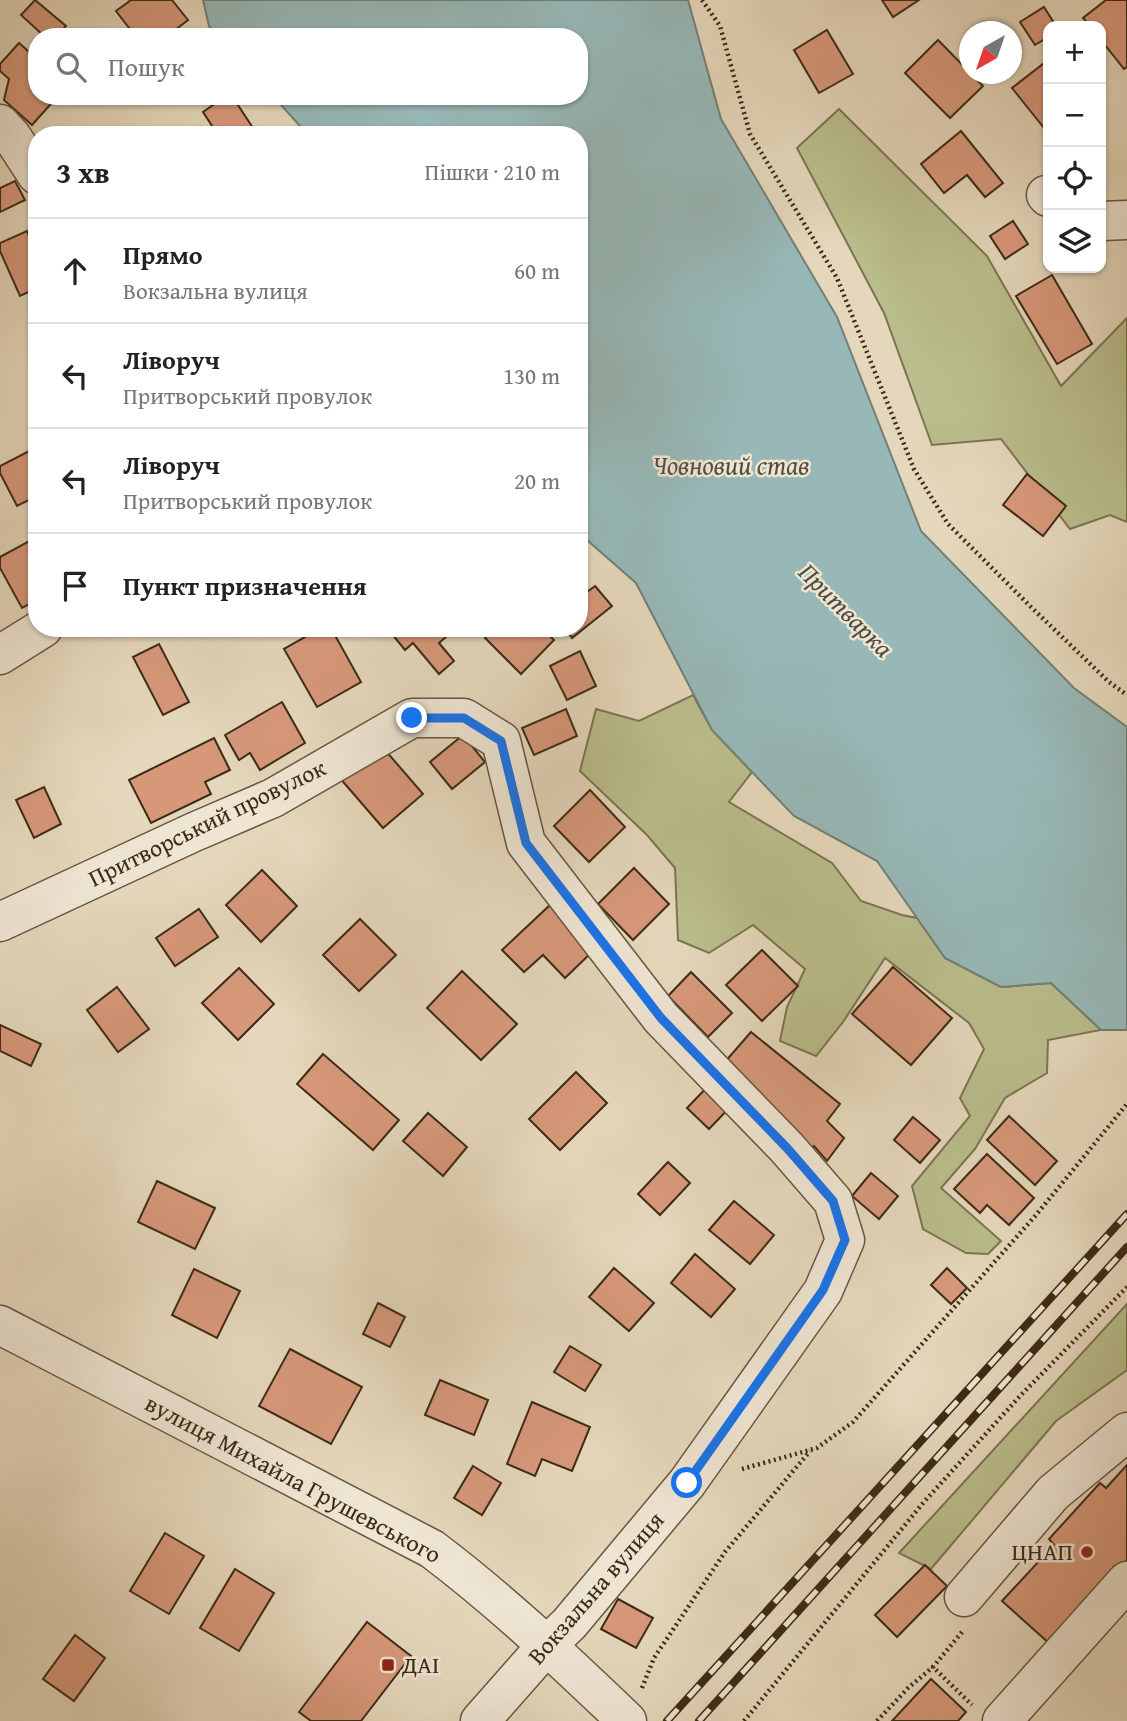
<!DOCTYPE html>
<html lang="uk">
<meta charset="utf-8">
<style>
body{margin:0;font-family:"Gentium Book Plus",serif;background:#f2f2f2;color:#222}
.controls{position:absolute;right:21px;top:21px;display:grid;overflow:hidden;border-radius:14px;box-shadow:0 2px 5px #0004}
.controls button{width:63px;height:63px;display:grid;place-items:center;padding:0;border:0;border-bottom:2px solid #e0e0e0;background:#fff;color:#222;font:35px sans-serif}
.compass{position:absolute;left:959px;top:21px;width:63px;height:63px;border-radius:50%;background:#fff;box-shadow:0 2px 5px #0004;rotate:220deg}
.stop{position:absolute;width:21px;height:21px;margin:-16px;border:5px solid #1a73e8;border-radius:50%;background:#fff}
.stop.end{background:#1a73e8;border-color:#fff;box-shadow:0 2px 7px #0008}
.list{margin:0;padding:0;list-style:none}
h2{display:flex;justify-content:space-between;align-items:center;height:91px;margin:0;padding:0 28px;font-size:30px}
h2 small{font-size:23px;font-weight:400;color:#767676}
.list li{display:grid;grid-template-columns:46px 1fr auto;gap:21px;align-items:center;box-sizing:border-box;height:105px;padding:0 28px;border-top:2px solid #e0e0e0}
.list b{display:block;font-size:26px;white-space:nowrap}
.list p{margin:0;font-size:23px;white-space:nowrap;color:#767676}
.list em{font-size:23px;font-style:normal;color:#767676}
.icon{flex:none;width:38px;height:38px;fill:none;stroke:currentColor;stroke-width:2;stroke-linecap:round;stroke-linejoin:round}
.map{position:relative;flex:none;width:1127px;height:1721px;overflow:hidden}
.search{position:absolute;background:#fff;box-shadow:0 2px 5px #0004;left:28px;top:28px;width:560px;height:77px;display:flex;align-items:center;gap:18px;box-sizing:border-box;padding:0 24px;border-radius:28px;color:#767676;font-size:26px}
.panel{position:absolute;background:#fff;box-shadow:0 2px 5px #0004;left:28px;top:126px;width:560px;height:511px;border-radius:28px}
.map>svg:first-child{display:block}
.green{fill:#babd8c;stroke:#7c7452;stroke-width:2}
.water{fill:#97b8b7;stroke:#738077;stroke-width:2}
.building{fill:#d7987a;stroke:#3d2b17;stroke-width:2}
.lines{fill:none;stroke-linecap:round;stroke-linejoin:round}
.minor-casing{stroke:#675640;stroke-width:41}
.path{stroke:#3d2b17;stroke-width:4.5;stroke-dasharray:2 3.5;stroke-linecap:butt}
.minor{stroke:#eee5d3;stroke-width:38}
.rail-casing{stroke:#3d2b17;stroke-width:8}
.rail{stroke:#eee5d3;stroke-width:5;stroke-dasharray:16;stroke-linecap:butt}
.route{stroke:#1a73e8;stroke-width:9}
.poi-dot{fill:#8f2418;stroke:#eee5d3;stroke-width:2.5}
.labels{text-anchor:middle;stroke-width:5;stroke-linejoin:round;paint-order:stroke}
.street-label{font-size:24px;fill:#3d2b17;stroke:#eee5d3}
.poi-label{font-size:24px;fill:#3d2b17;stroke:#eee5d3;text-anchor:end}
.water-label{font-size:26px;font-style:italic;fill:#544e3f;stroke:#eee5d3}
</style>
<div class="map">
<svg width="1127" height="1721" viewBox="0 0 1127 1721">
<rect width="100%" height="100%" fill="#e5d7bb"/>
<filter id="stains"><feTurbulence type="fractalNoise" baseFrequency=".00286" numOctaves="4"/><feColorMatrix values="0 0 0 0 .2 0 0 0 0 .09 0 0 0 0 .02 0 0 0 .5 -.17"/></filter>
<radialGradient id="worn" r=".72"><stop offset=".6" stop-color="#630" stop-opacity="0"/><stop offset="1" stop-color="#630" stop-opacity=".3"/></radialGradient>
<!-- green -->
<g class="green">
<path d="M839,109L987,256L1061,386L1127,318V522L1110,515L1070,529L1001,439L932,445L884,313L797,148Z"/>
<path d="M693,695L712,730L752,772L729,802L832,863L861,901L902,915L917,918L945,958L1001,987L1051,983L1101,1030L1048,1040L1047,1073L1005,1098L975,1149L941,1188L1001,1241L988,1254L966,1253L923,1229L912,1186L970,1116L960,1098L984,1049L969,1023L885,958L843,1022L816,1056L780,1041L787,1007L805,969L753,925L709,953L678,940L675,868L647,835L580,771L596,709L639,721Z"/>
<path d="M1127,1304V1370L1056,1421L931,1569L899,1553Z"/>
</g>
<!-- water -->
<path class="water" d="M203,0H688L721,119L837,317L921,531L1074,688L1127,727V1030H1101L1051,983L1001,987L945,958L877,861L794,816L712,730L636,583L579,533V135H308L273,96H579V37H218L209,26Z"/>
<!-- building -->
<g class="building">
<path d="M35,0L66,26L57,37H45L21,15Z"/>
<path d="M131,0H172L188,20L166,37H136L116,11Z"/>
<path d="M882,0H919L893,17Z"/>
<path d="M1106,0H1127V67L1124,69L1101,40V26H1090L1083,18Z"/>
<path d="M1044,7L1056,26H1048V37L1035,45L1020,22Z"/>
<path d="M827,30L853,74L819,93L794,50Z"/>
<path d="M938,40L983,86L950,118L905,73Z"/>
<path d="M19,43L37,59V96H58L32,125L4,100L9,79L0,71V64Z"/>
<path d="M1048,60V133L1012,88Z"/>
<path d="M226,96H232L255,131L250,135H218L203,112Z"/>
<path d="M961,131L1003,183L985,197L967,175L944,193L921,164Z"/>
<path d="M15,181L25,200L0,212V188Z"/>
<path d="M1013,221L1028,244L1005,259L990,236Z"/>
<path d="M27,231L35,248L37,247V288L20,296L0,251V243Z"/>
<path d="M1052,275L1092,344L1057,364L1016,296Z"/>
<path d="M37,447V496L17,506L0,473V466Z"/>
<path d="M1027,474L1066,506L1043,536L1003,505Z"/>
<path d="M33,539L37,545V600L22,608L0,568V557Z"/>
<path d="M595,586L612,606L572,638L565,628H579V598Z"/>
<path d="M321,628H331L361,682L317,707L284,649Z"/>
<path d="M387,628H456L439,643L454,661L439,674L413,643L405,650Z"/>
<path d="M495,628H542L554,640L521,674L485,638Z"/>
<path d="M159,644L189,702L163,715L133,657Z"/>
<path d="M580,651L596,686L567,700L550,666Z"/>
<path d="M282,702L305,743L260,770L250,753L239,760L225,735Z"/>
<path d="M566,709L577,736L534,755L522,728Z"/>
<path d="M463,735L485,762L452,789L430,762Z"/>
<path d="M214,738L230,770L205,782L211,794L151,823L129,780Z"/>
<path d="M379,743L423,794L383,828L339,777Z"/>
<path d="M44,787L61,824L34,838L16,800Z"/>
<path d="M590,790L625,827L589,862L554,826Z"/>
<path d="M634,868L669,904L633,940L598,904Z"/>
<path d="M262,870L297,906L261,942L226,905Z"/>
<path d="M550,905L593,951L565,978L543,955L524,972L502,950Z"/>
<path d="M199,909L218,937L175,966L156,938Z"/>
<path d="M360,919L396,955L359,991L323,955Z"/>
<path d="M762,950L798,986L762,1021L726,985Z"/>
<path d="M893,967L952,1018L911,1065L852,1014Z"/>
<path d="M239,968L274,1004L238,1040L202,1003Z"/>
<path d="M462,971L517,1024L481,1060L427,1008Z"/>
<path d="M691,972L732,1013L708,1037L668,996Z"/>
<path d="M117,987L149,1029L118,1052L87,1010Z"/>
<path d="M0,1025L41,1044L31,1066L0,1051Z"/>
<path d="M751,1032L840,1104L827,1121L844,1138L827,1161L814,1146L807,1153L724,1063Z"/>
<path d="M323,1054L399,1120L373,1150L297,1084Z"/>
<path d="M576,1072L607,1103L560,1150L529,1119Z"/>
<path d="M712,1082L734,1103L709,1129L687,1108Z"/>
<path d="M428,1113L467,1147L443,1176L403,1141Z"/>
<path d="M1009,1116L1057,1161L1035,1185L987,1140Z"/>
<path d="M913,1117L940,1140L920,1163L894,1140Z"/>
<path d="M987,1154L1034,1198L1009,1225L987,1205L980,1213L954,1189Z"/>
<path d="M668,1162L690,1183L660,1215L638,1194Z"/>
<path d="M871,1173L898,1196L879,1219L852,1196Z"/>
<path d="M157,1181L215,1208L195,1249L138,1222Z"/>
<path d="M734,1201L774,1235L750,1264L709,1230Z"/>
<path d="M695,1254L735,1289L711,1317L671,1283Z"/>
<path d="M614,1268L654,1303L629,1331L589,1297Z"/>
<path d="M947,1268L967,1288L951,1304L931,1285Z"/>
<path d="M194,1269L240,1291L217,1338L172,1315Z"/>
<path d="M378,1303L405,1317L390,1347L363,1334Z"/>
<path d="M570,1346L601,1365L585,1391L554,1372Z"/>
<path d="M290,1349L362,1387L331,1444L259,1406Z"/>
<path d="M440,1380L488,1400L474,1435L425,1415Z"/>
<path d="M532,1402L590,1427L572,1471L542,1459L535,1476L507,1464Z"/>
<path d="M1127,1465V1560L1050,1644L1002,1601L1054,1545L1049,1539L1100,1483L1106,1488Z"/>
<path d="M473,1466L501,1483L482,1515L454,1498Z"/>
<path d="M165,1533L204,1556L169,1614L130,1591Z"/>
<path d="M925,1565L947,1586L897,1637L875,1615Z"/>
<path d="M235,1569L274,1593L239,1651L200,1628Z"/>
<path d="M618,1599L653,1618L636,1648L601,1629Z"/>
<path d="M367,1622L411,1656L361,1721H311L299,1712Z"/>
<path d="M75,1635L105,1658L74,1701L43,1679Z"/>
<path d="M931,1679L966,1712L958,1721H892Z"/>
</g>
<g class="lines">
<defs>
<g id="minor">
<path d="M0,124L12,137L37,175"/>
<path d="M1046,195L1048,197"/>
<path d="M1101,221L1127,220"/>
<path d="M0,655L43,628"/>
<path d="M0,922L194,832L273,798L412,718H464L501,741L526,843L661,1018L787,1148L833,1201L845,1240L823,1291L687,1483L569,1624L547,1645L480,1721"/>
<path d="M0,1325L432,1549C501,1601 564,1661 627,1721"/>
<path d="M964,1597L1053,1493L1127,1432"/>
<path d="M1002,1721L1127,1581"/>
</g>
</defs>
<!-- minor casing -->
<use href="#minor" class="minor-casing"/>
<!-- path -->
<g class="path">
<path d="M702,0L720,26L750,134L837,278L914,469L948,524L1031,607L1109,682L1127,695"/>
<path d="M742,1469L817,1448L853,1422L1036,1215L1127,1104"/>
<path d="M962,1632L933,1667L972,1705"/>
<path d="M642,1688L654,1658L725,1552L810,1451"/>
<path d="M744,1721L923,1503L1020,1396L1127,1287"/>
<path d="M877,1721L908,1688L933,1667"/>
</g>
<!-- minor -->
<use href="#minor" class="minor"/>
<defs>
<g id="rail">
<path d="M667,1721L1127,1214"/>
<path d="M699,1721L1127,1247"/>
</g>
</defs>
<!-- rail casing -->
<use href="#rail" class="rail-casing"/>
<!-- rail -->
<use href="#rail" class="rail"/>
</g>
<g class="lines">
<!-- route -->
<path class="route" d="M412,718H464L501,741L526,843L661,1018L787,1148L833,1201L845,1240L823,1290L687,1483"/>
</g>
<!-- markers -->
<g class="poi-dot">
<circle cx="1087" cy="1552" r="7"/>
<rect x="381" y="1658" width="14" height="14" rx="3.5"/>
</g>
<g class="labels">
<!-- street labels -->
<g class="street-label">
<text transform="translate(207 823) rotate(-26)" y="8">Притворський провулок</text>
<text transform="translate(293 1479) rotate(28)" y="8">вулиця Михайла Грушевського</text>
<text transform="translate(596 1588) rotate(-49)" y="8">Вокзальна вулиця</text>
</g>
<!-- poi labels -->
<g class="poi-label">
<text x="1073" y="1560">ЦНАП</text>
<text x="402" y="1673" text-anchor="start">ДАІ</text>
</g>
<!-- water labels -->
<g class="water-label">
<text x="731" y="474">Човновий став</text>
<text transform="translate(846 610) rotate(45)" y="9">Притварка</text>
</g>
</g>
<rect width="100%" height="100%" filter="url(#stains)"/>
<rect width="100%" height="100%" fill="url(#worn)"/>
</svg>
<div class="controls">
<button>+</button>
<button>−</button>
<button><svg class="icon" aria-label="locate" viewBox="0 0 24 24"><circle cx="12" cy="12" r="6"/><path d="M12 2v4M12 18v4M2 12h4M18 12h4"/></svg></button>
<button><svg class="icon" aria-label="layers" viewBox="0 0 24 24"><path d="M12 4l9 5-9 5-9-5zM3 14l9 5 9-5"/></svg></button>
</div>
<svg class="compass" viewBox="-18 -18 36 36"><path d="M0-13l5 13h-10z" fill="#e53935"/><path d="M0 13l5-13h-10z" fill="#767676"/></svg>
<div class="stop" style="left:687px;top:1483px"></div>
<div class="stop end" style="left:412px;top:718px"></div>
<div class="search"><svg class="icon" aria-label="search" viewBox="0 0 24 24"><circle cx="10" cy="10" r="6"/><path d="M15 15l6 6"/></svg>Пошук</div>
<section class="panel">
<h2>3 хв<small>Пішки · 210 m</small></h2>
<ul class="list">
<li><svg class="icon" aria-label="ahead" viewBox="0 0 24 24"><path d="M12 20V5M6 11l6-6 6 6"/></svg><div><b>Прямо</b><p>Вокзальна вулиця</p></div><em>60 m</em></li>
<li><svg class="icon" aria-label="left" viewBox="0 0 24 24"><path d="M17 20v-9H6M10 6l-5 5 5 5"/></svg><div><b>Ліворуч</b><p>Притворський провулок</p></div><em>130 m</em></li>
<li><svg class="icon" aria-label="left" viewBox="0 0 24 24"><path d="M17 20v-9H6M10 6l-5 5 5 5"/></svg><div><b>Ліворуч</b><p>Притворський провулок</p></div><em>20 m</em></li>
<li><svg class="icon" aria-label="arrive" viewBox="0 0 24 24"><path d="M6 21V4h12l-3 4 3 4H6"/></svg><div><b>Пункт призначення</b></div></li>
</ul>
</section>
</div>
